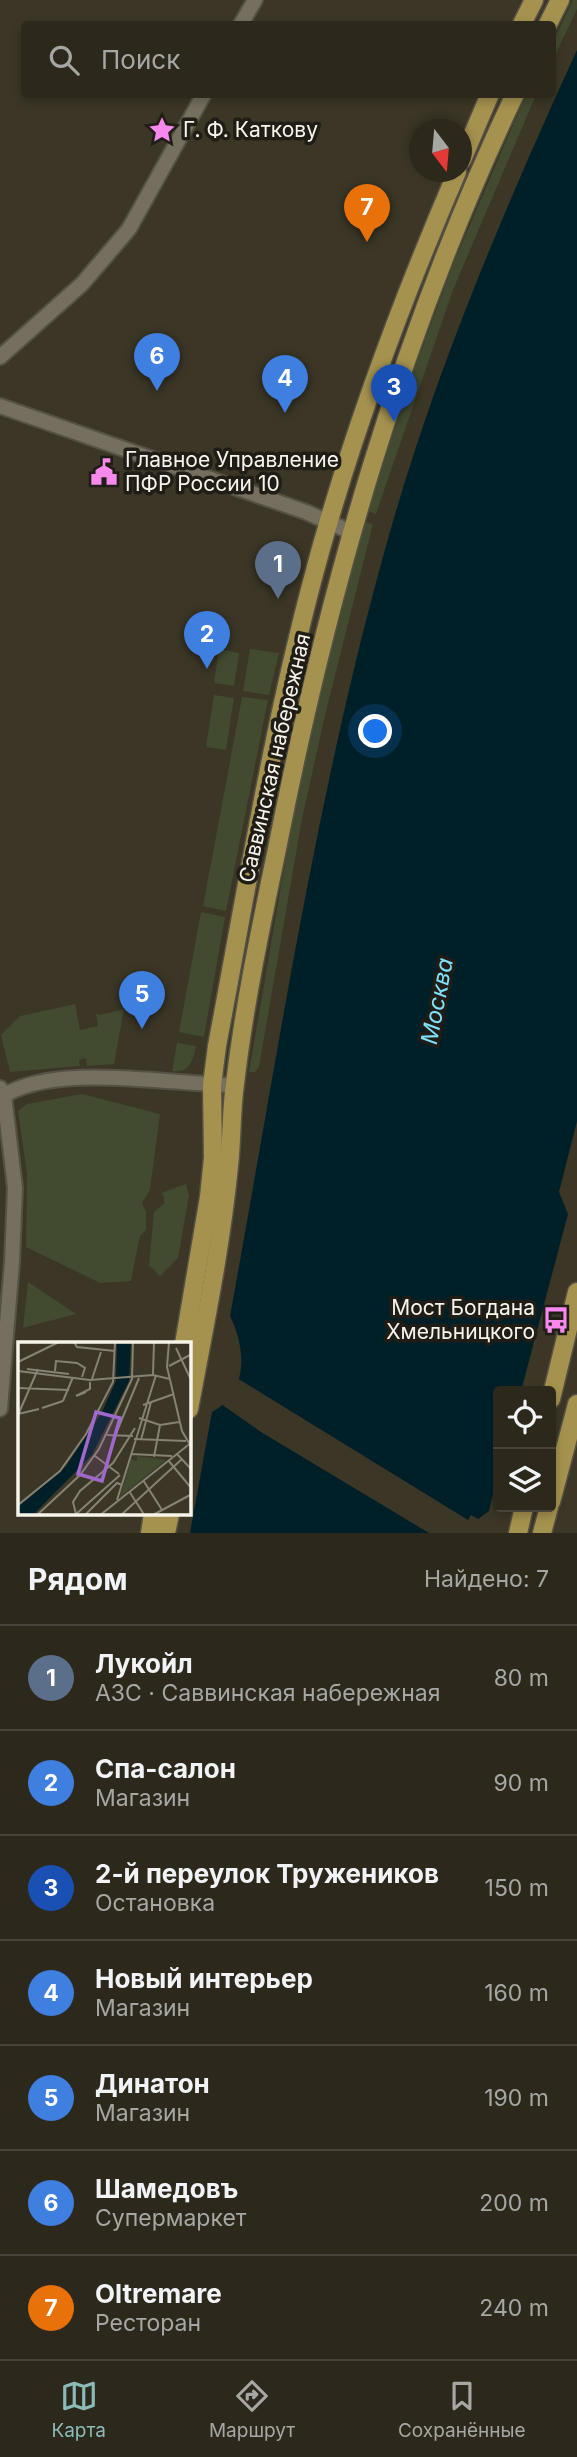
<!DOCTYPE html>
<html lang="ru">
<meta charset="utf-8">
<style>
body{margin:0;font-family:Inter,sans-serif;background:#383429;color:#f1f3f6}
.controls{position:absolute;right:21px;bottom:21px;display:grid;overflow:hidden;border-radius:7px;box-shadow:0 4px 10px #0003}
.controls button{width:63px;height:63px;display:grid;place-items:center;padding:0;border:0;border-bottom:2px solid #48443b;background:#2c281c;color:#f1f3f6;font:35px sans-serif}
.compass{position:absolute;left:409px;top:119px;width:63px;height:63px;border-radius:50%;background:#2c281c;box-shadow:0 4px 10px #0003;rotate:164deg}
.you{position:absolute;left:376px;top:732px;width:24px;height:24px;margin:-18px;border:5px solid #fff;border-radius:50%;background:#1a73e8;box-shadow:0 0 0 10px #1a73e833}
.badge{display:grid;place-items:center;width:46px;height:46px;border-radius:50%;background:#8bbbb9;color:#fff;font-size:23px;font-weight:700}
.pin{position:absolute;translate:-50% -58px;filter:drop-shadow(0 2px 4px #0008)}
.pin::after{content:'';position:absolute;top:37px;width:24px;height:21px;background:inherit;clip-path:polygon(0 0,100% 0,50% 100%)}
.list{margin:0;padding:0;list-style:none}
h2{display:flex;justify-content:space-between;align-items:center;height:91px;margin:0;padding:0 28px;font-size:30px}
h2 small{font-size:23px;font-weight:400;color:#a6a6a3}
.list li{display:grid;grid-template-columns:46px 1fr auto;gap:21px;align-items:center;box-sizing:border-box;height:105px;padding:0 28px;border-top:2px solid #48443b}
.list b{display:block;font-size:26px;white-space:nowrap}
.list p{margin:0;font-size:23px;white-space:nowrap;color:#a6a6a3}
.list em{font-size:23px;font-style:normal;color:#a6a6a3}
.icon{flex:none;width:38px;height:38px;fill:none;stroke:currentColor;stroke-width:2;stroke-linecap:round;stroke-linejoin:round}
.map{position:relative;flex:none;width:577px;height:1533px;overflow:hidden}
.search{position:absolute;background:#2c281c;box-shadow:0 4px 10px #0003;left:21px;right:21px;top:21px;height:77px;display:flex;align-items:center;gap:18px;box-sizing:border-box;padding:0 24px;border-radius:7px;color:#a6a6a3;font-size:26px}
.sheet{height:826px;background:#2c281c}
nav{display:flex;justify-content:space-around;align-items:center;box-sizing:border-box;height:98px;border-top:2px solid #48443b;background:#2c281c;font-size:19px;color:#a6a6a3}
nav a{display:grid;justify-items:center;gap:4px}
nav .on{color:#8bbbb9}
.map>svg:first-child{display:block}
.green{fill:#424a30}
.water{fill:#002029}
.pier{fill:#3b3626}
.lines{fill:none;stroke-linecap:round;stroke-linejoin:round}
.minor-casing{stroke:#555144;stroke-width:18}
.major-casing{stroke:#555144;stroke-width:21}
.minor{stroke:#746f5e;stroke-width:14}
.major{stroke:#a5924e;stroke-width:18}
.labels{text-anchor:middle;stroke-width:7;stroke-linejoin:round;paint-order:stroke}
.poi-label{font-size:21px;fill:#f7f4ea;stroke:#201d16;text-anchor:start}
.street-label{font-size:21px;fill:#f7f4ea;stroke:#201d16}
.water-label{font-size:23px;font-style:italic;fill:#7ee1fd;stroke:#201d16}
.inset-road{fill:none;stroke:#868274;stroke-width:2}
.view{fill:#a068cc;fill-opacity:0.15;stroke:#a068cc;stroke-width:3.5}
.inset-edge{fill:none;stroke:#f7f4ea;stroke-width:3.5}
</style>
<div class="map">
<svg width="577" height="1533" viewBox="0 0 577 1533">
<rect width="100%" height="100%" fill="#3b3626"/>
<!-- green -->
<g class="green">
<path d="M573,0H577V9L553,60V42Z"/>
<path d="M526,95H536L453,290L376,514L368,511L414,370L454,262Z"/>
<path d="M364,522L373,524L325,715L302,819L259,1067L255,1072H249L293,816L314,715Z"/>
<path d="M219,649L239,653L234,686L214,683Z"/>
<path d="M250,649L279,653L269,695L243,691Z"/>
<path d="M214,695L234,698L226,750L206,747Z"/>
<path d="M242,697L268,700L226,911L203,906Z"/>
<path d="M201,912L225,917L204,1037L179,1032Z"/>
<path d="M75,1004L80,1030L98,1026L96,1014L100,1015L124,1009L114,1064L87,1066L86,1058L79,1060L80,1066L10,1072L1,1035L20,1016Z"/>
<path d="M177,1043L196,1046C193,1061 189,1074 172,1071Z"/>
<path d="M82,1094L160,1114L150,1190L142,1203L146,1212V1230L140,1236L131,1281L100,1283L26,1247L27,1174L18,1111L27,1104Z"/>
<path d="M186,1184L189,1196L178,1258L160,1276L149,1265L154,1212L164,1204V1197L161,1193Z"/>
<path d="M28,1282L76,1314L23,1328Z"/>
</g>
<!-- water -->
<path class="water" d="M577,50V1121L559,1192L568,1214L521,1391H498V1475L489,1511L470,1525L466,1533H190L212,1412C249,1392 246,1348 230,1316C279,1049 318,779 394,518C441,357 507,203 577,50Z"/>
<!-- pier -->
<path class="pier" d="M237,1371L239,1372L237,1378L468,1520L471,1515L480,1520L470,1533H429L261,1432L221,1404L218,1408L215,1407L229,1392Z"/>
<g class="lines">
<defs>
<g id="minor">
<path d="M241,24L255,0"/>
<path d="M0,357L82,284L129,229L204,94"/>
<path d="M0,406L306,512L351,532"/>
<path d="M0,1088L4,1095L15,1188L12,1262L0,1409"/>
<path d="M0,1098C53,1061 171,1085 235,1085"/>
</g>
<g id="major">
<path d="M522,24L534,0"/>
<path d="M548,24L560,0"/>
<path d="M462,160L490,94"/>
<path d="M184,1344L209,1197L213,1158L212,1085L217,1046C250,871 278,695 328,524C363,404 408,286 457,172"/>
<path d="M551,1399L577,1292"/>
<path d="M189,1409C204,1329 221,1248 229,1166C232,1139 231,1112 235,1084C244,1006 261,926 277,849C328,589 401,334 515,94"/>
<path d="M551,1502L577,1404"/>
<path d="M150,1533L153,1514"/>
<path d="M166,1533L170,1514"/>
<path d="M518,1533L524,1507"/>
<path d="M542,1533L549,1507"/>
</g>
</defs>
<!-- minor casing -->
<use href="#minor" class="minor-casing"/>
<!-- major casing -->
<use href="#major" class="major-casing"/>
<!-- minor -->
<use href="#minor" class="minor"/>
<!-- major -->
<use href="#major" class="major"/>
</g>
<!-- icons -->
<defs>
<symbol id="sight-bare" viewBox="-9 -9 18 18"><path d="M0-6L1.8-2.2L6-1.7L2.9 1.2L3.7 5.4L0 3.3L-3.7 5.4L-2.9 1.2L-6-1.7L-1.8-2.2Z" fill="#f788ec" stroke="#201d16" stroke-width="2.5" paint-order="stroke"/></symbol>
<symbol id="civic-bare" viewBox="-9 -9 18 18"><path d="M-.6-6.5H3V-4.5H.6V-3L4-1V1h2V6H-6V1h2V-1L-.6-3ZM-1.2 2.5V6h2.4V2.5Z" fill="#f788ec" stroke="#201d16" stroke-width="2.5" paint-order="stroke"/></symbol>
<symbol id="bus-bare" viewBox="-9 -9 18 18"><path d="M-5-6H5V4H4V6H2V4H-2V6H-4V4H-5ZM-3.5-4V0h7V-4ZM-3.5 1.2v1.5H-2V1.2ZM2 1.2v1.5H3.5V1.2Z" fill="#f788ec" stroke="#201d16" stroke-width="2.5" paint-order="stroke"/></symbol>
</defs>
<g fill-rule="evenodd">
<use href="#sight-bare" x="143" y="111" width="38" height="38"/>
<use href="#civic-bare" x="85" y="453" width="38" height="38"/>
<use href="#bus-bare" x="537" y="1301" width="38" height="38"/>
</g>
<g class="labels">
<!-- poi labels -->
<g class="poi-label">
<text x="183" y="137">Г. Ф. Каткову</text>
<text x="125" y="467">Главное Управление<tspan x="125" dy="24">ПФР России 10</tspan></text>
<text x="535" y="1315" text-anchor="end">Мост Богдана<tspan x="535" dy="24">Хмельницкого</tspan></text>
</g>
<!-- street labels -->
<g class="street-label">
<text transform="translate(275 758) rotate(-77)" y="7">Саввинская набережная</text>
</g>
<!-- water labels -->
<g class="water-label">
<text transform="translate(437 1001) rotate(-79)" y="8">Москва</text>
</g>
</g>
<!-- overview -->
<g transform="translate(18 1342)">
<rect width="173" height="173" fill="#3b3626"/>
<path d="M119,114L148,118L102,155L113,117L119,119Z" fill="#424a30"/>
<path d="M99,0H113L111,39L74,113L15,173L0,174V165L48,124L84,70L98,39Z" fill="#002029"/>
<path class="inset-road" d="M56,0L59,5L97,9M151,0L149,25L164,89L174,106M158,6L174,40M0,20L41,0M151,24L174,12M9,27L51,32M0,29L72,38L135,33L152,37M37,29L38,19L59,21L67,26L64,35M135,32L136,0M74,37L83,10M0,46L51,48M68,50L58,54L72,47V40M45,59L55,35M125,63L156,52M24,66L45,59M0,72L21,67M0,73L20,27M121,76L142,83L161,80M89,93L115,94M97,94L121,36M116,97L168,99M123,98L133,60M113,112L154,114M159,112L174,128M77,114L101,132M136,115L142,83M150,118L174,147M125,138L144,168M111,149L127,174M99,158L138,33M0,163L42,129L68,92L95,40L97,0M58,172L55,160L62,149L95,121L117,86M57,173L102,133M18,174L62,133L81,107L114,37L115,0M66,174L99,141L104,143M81,174L174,100M102,174L164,117M133,174L174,152"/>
<path class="view" d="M78,70L102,76L84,139L60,132Z"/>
<rect width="173" height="173" class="inset-edge"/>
</g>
</svg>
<div class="controls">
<button><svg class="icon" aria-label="locate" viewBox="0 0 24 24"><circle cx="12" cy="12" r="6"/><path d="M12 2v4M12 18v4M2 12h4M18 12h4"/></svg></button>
<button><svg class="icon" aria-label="layers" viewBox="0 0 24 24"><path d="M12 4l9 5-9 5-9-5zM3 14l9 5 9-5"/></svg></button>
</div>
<svg class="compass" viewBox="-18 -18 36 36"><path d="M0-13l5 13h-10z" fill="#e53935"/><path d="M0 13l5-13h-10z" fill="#a6a6a3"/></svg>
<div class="you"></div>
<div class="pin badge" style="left:278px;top:599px;background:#5c6f8a">1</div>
<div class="pin badge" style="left:207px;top:669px;background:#3f7fe0">2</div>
<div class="pin badge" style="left:394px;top:422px;background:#1a4fb4">3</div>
<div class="pin badge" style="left:285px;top:413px;background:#3f7fe0">4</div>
<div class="pin badge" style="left:142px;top:1029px;background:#3f7fe0">5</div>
<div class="pin badge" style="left:157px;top:391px;background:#3f7fe0">6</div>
<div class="pin badge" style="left:367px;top:242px;background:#e8710a">7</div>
<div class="search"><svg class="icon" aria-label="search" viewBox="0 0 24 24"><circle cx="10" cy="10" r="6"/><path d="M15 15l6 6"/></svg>Поиск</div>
</div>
<section class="sheet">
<h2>Рядом<small>Найдено: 7</small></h2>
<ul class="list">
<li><span class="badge" style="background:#5c6f8a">1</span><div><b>Лукойл</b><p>АЗС · Саввинская набережная</p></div><em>80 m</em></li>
<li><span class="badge" style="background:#3f7fe0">2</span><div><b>Спа-салон</b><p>Магазин</p></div><em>90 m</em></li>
<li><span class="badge" style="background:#1a4fb4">3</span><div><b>2-й переулок Тружеников</b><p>Остановка</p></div><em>150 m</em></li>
<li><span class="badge" style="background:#3f7fe0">4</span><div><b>Новый интерьер</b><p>Магазин</p></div><em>160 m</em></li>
<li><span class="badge" style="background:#3f7fe0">5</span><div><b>Динатон</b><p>Магазин</p></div><em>190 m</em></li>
<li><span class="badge" style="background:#3f7fe0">6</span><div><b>Шамедовъ</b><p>Супермаркет</p></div><em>200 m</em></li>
<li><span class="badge" style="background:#e8710a">7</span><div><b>Oltremare</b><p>Ресторан</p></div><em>240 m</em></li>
</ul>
</section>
<nav>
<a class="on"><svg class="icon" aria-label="map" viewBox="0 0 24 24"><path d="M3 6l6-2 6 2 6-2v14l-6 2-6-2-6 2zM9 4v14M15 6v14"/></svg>Карта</a>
<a><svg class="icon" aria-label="directions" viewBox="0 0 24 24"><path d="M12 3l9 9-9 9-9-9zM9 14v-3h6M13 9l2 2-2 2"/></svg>Маршрут</a>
<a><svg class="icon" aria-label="saved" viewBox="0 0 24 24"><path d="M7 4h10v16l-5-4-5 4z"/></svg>Сохранённые</a>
</nav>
